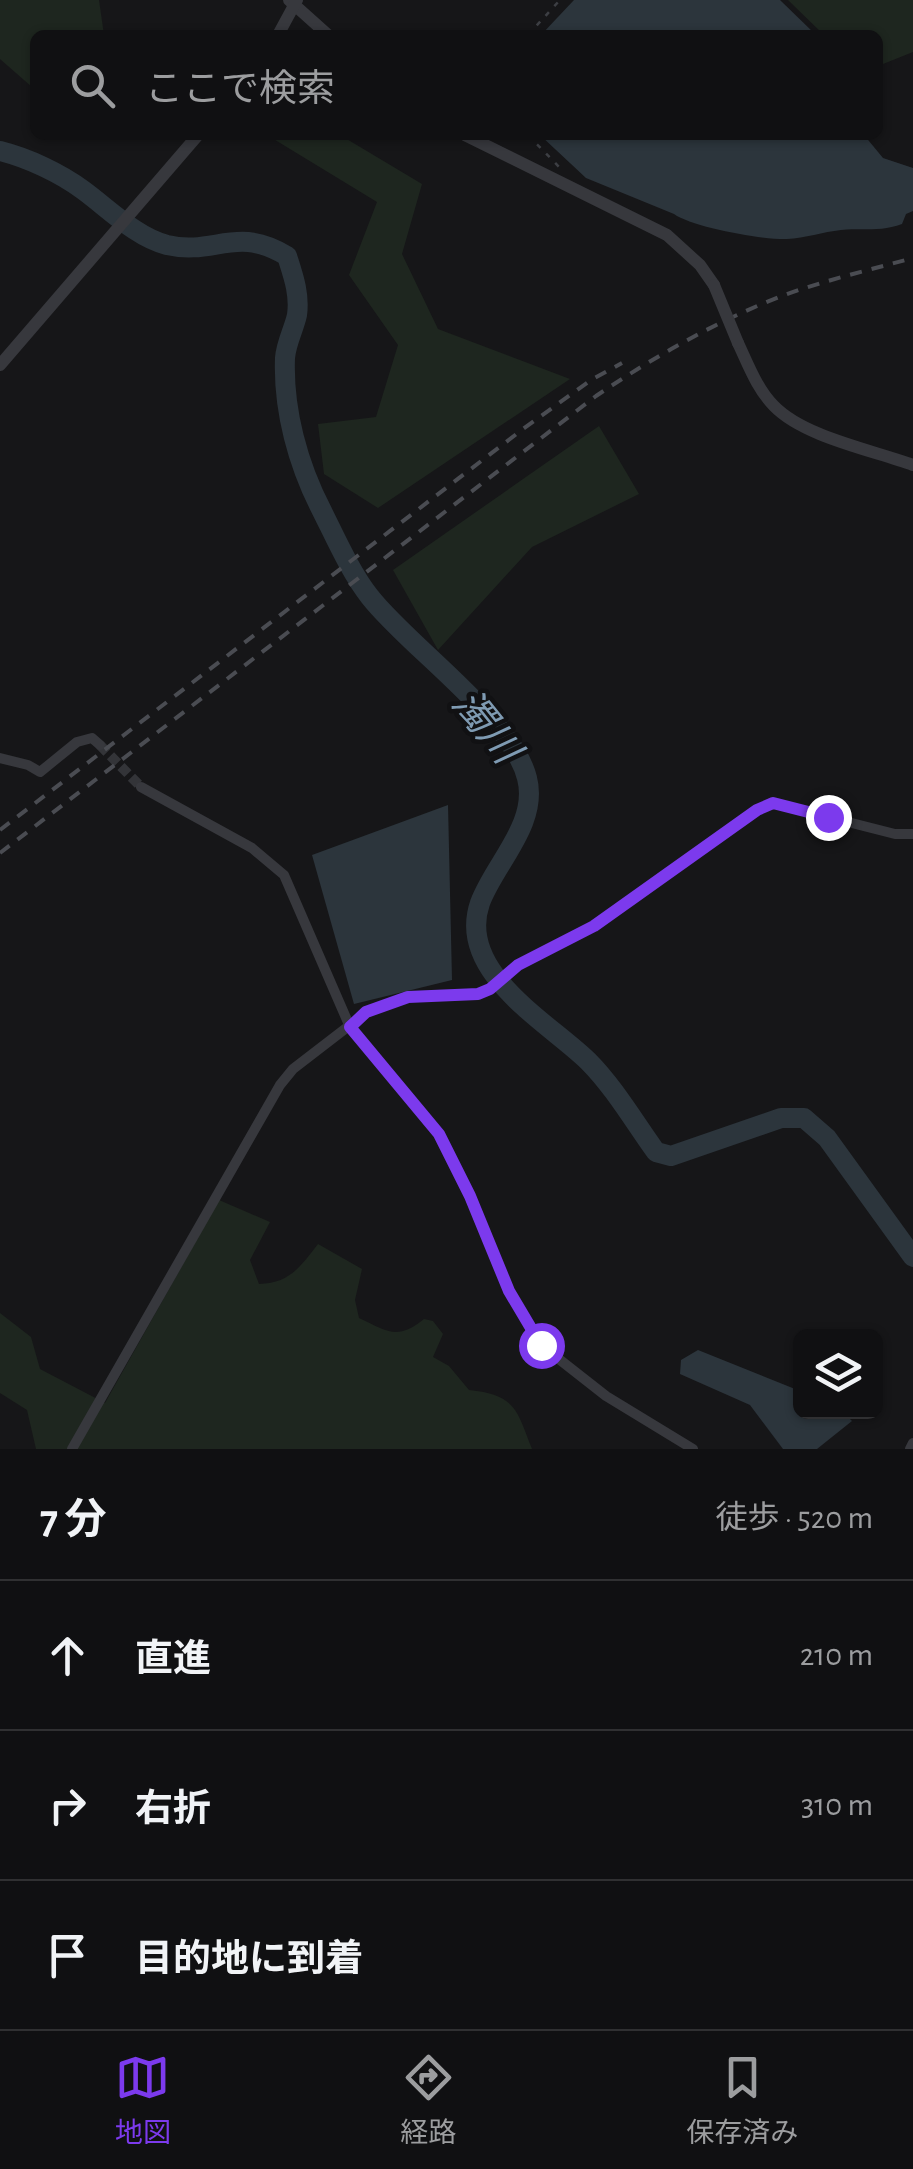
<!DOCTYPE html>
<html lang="ja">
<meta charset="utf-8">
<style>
body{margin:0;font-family:"Alegreya Sans","Noto Sans JP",sans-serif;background:#19191b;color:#f1f3f6}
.controls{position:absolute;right:30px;bottom:30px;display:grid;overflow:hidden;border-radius:15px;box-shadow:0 2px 8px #0004}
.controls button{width:90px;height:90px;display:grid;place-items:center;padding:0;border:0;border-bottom:2px solid #303032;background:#101012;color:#f1f3f6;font:50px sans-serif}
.stop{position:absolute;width:30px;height:30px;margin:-22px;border:8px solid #7c3aed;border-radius:50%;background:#fff}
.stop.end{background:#7c3aed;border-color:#fff;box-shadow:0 2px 10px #0008}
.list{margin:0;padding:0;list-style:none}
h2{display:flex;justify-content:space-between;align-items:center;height:130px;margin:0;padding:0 40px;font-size:42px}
h2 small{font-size:32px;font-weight:400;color:#9c9d9f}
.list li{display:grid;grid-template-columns:65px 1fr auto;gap:30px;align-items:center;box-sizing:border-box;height:150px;padding:0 40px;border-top:2px solid #303032}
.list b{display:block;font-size:38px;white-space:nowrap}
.list em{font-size:32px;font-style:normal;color:#9c9d9f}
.icon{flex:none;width:55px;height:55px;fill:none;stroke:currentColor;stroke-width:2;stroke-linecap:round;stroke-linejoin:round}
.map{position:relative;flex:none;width:913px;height:1449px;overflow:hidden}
.search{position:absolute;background:#101012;box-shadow:0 2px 8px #0004;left:30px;right:30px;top:30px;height:110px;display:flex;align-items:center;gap:25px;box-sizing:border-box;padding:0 35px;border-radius:15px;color:#9c9d9f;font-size:38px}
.sheet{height:580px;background:#101012}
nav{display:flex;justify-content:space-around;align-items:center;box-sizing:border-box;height:140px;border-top:2px solid #303032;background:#101012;font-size:28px;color:#9c9d9f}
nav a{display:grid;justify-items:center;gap:5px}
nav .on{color:#7c3aed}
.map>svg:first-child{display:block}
.green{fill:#1e261f}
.water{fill:#2c353c}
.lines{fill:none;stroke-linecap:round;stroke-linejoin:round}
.river{stroke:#2c353c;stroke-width:20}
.minor-tunnel{stroke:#333438;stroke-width:10;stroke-dasharray:10 5;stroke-linecap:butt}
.path{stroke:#3d3f44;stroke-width:2.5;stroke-dasharray:5 8;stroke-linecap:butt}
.minor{stroke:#37383d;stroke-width:10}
.tertiary{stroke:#37383d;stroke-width:12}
.rail{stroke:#4a4c52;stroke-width:4;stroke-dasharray:12 10;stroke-linecap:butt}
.tertiary-bridge{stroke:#37383d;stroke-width:12}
.route{stroke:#7c3aed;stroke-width:12}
.labels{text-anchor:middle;stroke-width:9;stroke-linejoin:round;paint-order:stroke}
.water-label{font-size:40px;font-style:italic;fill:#7f9bb3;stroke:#111113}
</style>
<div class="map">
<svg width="913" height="1449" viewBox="0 0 913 1449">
<rect width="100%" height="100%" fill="#161618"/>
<!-- green -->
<g class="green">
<path d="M0,0H99L104,35H35V88L32,87L0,59Z"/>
<path d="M788,0H913V52L878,66V35H824Z"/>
<path d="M267,135H340L422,184L402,254L438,329L570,379L378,508L324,474L318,424L376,417L398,345L349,275L377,202Z"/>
<path d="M599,426L639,494L532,547L438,650L393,570Z"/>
<path d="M219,1200L270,1222L250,1260L259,1284C290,1283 300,1267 318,1244L362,1269L355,1300L359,1318C387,1331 397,1341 424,1319L433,1321L443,1334L433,1357L449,1366L469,1390C516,1395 516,1409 532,1449H36L27,1410L0,1393V1313L31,1337L40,1369L105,1403Z"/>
</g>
<!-- water -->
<g class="water">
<path d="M574,0H780L816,35H541Z"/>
<path d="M540,135H864L883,158L913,168V211L906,214L902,224C881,232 863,228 841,230C823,232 805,238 787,239C762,240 692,227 674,214L586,178Z"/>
<path d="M448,805L452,980L354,1004L312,855Z"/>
<path d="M698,1350L800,1391V1412H843L852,1421L817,1449H783L750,1405L680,1374L681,1360Z"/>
</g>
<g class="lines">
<!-- river -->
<path class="river" d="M0,151C28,158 60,173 83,190C109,209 136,237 167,245C215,256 236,225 287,256C293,275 300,294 297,315C294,329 286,343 285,358C283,410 298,465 322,511C336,539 351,573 370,597C409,647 512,718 527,778C539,824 494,864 480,903C456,972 548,1022 588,1061C614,1087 635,1123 656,1152L671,1156L781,1118H804L827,1138L913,1257"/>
<!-- minor-tunnel -->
<path class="minor-tunnel" d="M100,745L141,787"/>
<!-- path -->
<g class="path">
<path d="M528,35L560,0"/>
<path d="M528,135L562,170"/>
</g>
<!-- minor -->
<g class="minor">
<path d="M0,758L28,765L40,772L77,742L92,738L100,745"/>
<path d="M141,787L252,848L284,875L350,1027L439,1134L470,1197L509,1291L541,1345L606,1396L693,1449"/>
<path d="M72,1449L280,1085L293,1069L367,1012L408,997L478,994L490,989L518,965L594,926L757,810L773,803L895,834H913"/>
<path d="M910,1449L913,1443"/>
</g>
<!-- tertiary -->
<g class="tertiary">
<path d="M289,0L328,35"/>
<path d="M278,35L297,0"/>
<path d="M465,135L667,235L700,265L714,285"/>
<path d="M738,343C748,364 757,389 774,406C804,437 872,450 913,465"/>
<path d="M0,365L198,135"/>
</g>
<!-- rail -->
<g class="rail">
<path d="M0,830L523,429L591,380L622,363"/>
<path d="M0,853L596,396C654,357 713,323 779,297C822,281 869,270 913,258"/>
</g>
<!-- tertiary-bridge -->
<path class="tertiary-bridge" d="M714,285L738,343"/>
</g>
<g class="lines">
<!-- route -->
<path class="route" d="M541,1345L509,1291L470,1196L439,1134L350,1027L366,1012L408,997L478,994L490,989L518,965L594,926L757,810L773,803L828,817"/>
</g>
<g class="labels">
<!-- water labels -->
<g class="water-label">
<text transform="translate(487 726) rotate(51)" y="14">濁川</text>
</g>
</g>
</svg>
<div class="controls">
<button><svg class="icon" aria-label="layers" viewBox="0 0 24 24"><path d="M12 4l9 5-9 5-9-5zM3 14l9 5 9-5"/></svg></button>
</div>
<div class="stop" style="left:541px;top:1345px"></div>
<div class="stop end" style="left:828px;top:817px"></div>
<div class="search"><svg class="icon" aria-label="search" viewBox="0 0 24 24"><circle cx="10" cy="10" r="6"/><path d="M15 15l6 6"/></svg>ここで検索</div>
</div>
<section class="sheet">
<h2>7 分<small>徒歩 · 520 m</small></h2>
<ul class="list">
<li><svg class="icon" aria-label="ahead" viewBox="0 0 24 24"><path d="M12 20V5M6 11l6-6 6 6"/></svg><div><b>直進</b></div><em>210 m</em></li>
<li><svg class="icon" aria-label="right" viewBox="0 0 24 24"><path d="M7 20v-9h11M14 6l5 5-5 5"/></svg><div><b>右折</b></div><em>310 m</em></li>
<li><svg class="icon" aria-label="arrive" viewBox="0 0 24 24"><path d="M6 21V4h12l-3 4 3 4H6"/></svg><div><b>目的地に到着</b></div></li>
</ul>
</section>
<nav>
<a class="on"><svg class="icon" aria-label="map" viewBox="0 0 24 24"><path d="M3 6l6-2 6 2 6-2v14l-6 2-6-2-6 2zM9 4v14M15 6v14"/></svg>地図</a>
<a><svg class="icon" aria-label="directions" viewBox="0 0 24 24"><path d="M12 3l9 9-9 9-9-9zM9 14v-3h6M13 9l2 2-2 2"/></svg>経路</a>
<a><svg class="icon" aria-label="saved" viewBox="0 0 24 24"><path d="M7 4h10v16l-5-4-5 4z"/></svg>保存済み</a>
</nav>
